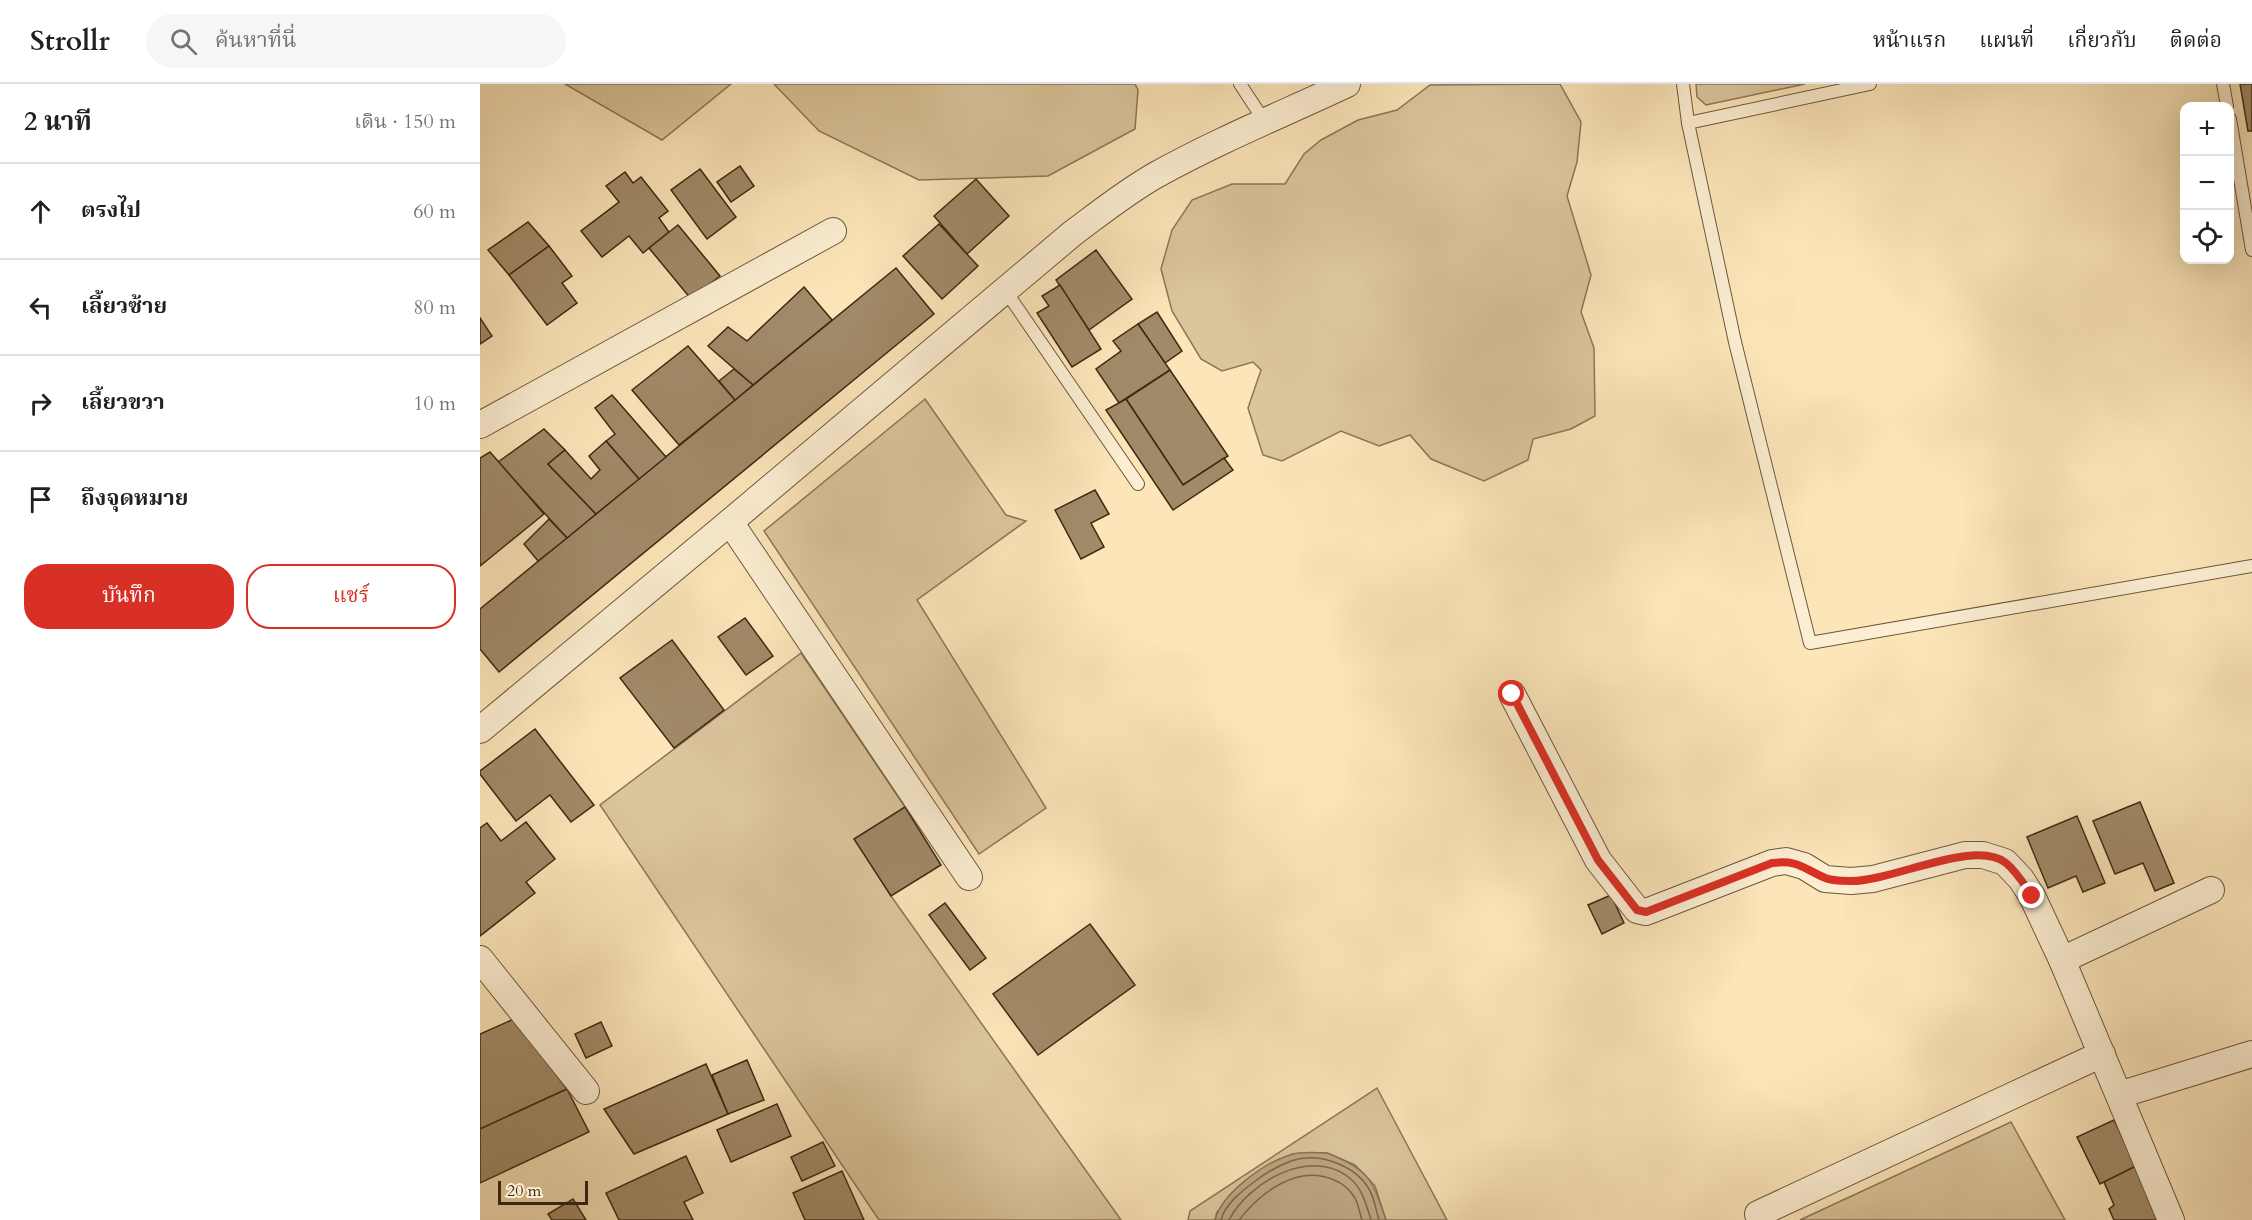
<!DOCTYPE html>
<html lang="th">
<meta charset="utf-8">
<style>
body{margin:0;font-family:Cardo,"Noto Serif Thai",serif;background:#f6f6f6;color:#202124}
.controls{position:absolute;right:18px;top:18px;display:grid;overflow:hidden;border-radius:12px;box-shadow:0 6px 24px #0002}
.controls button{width:54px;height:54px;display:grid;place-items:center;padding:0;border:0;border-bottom:2px solid #e0e0e0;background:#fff;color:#202124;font:30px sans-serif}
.scale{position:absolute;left:18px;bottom:15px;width:90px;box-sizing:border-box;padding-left:6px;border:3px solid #3f2811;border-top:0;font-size:16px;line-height:21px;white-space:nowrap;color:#3f2811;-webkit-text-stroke:4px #fceed2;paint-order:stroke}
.stop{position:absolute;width:18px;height:18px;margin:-14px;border:4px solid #d93025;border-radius:50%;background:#fff}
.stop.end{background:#d93025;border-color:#fff;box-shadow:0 2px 6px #0008}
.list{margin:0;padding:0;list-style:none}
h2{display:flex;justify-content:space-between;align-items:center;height:78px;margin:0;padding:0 24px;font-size:26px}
h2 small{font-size:20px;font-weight:400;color:#757577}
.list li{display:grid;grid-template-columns:39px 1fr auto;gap:18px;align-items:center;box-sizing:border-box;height:96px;padding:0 24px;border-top:2px solid #e0e0e0}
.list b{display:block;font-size:22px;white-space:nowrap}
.list em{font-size:20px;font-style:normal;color:#757577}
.actions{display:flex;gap:12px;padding:18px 24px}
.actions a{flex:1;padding:14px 0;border:2px solid #d93025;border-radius:24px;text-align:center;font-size:21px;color:#d93025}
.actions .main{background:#d93025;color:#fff}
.icon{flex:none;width:33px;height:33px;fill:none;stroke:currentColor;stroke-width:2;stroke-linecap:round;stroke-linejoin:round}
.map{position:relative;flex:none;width:1772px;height:1136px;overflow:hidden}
header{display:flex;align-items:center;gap:36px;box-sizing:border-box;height:84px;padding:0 30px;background:#fff;border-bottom:2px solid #e0e0e0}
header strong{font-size:28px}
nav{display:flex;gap:33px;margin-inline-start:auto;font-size:21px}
.search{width:420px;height:54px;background:#f6f6f6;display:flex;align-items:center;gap:15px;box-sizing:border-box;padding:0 21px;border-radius:33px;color:#757577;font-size:22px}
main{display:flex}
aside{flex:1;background:#fff}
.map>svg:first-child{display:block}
.green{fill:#dbc59c;stroke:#8d7656;stroke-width:1.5}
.water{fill:#bba580;stroke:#897354;stroke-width:1.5}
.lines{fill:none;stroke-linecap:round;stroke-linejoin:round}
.shore{stroke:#7d6648;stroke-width:1.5}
.building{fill:#a18a68;stroke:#3f2811;stroke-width:1.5}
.service-casing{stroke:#6e573b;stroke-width:14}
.minor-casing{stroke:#6e573b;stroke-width:28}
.service{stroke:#fceed2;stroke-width:12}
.minor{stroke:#fceed2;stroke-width:26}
.route{stroke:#d93025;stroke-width:8}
</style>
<header>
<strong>Strollr</strong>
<div class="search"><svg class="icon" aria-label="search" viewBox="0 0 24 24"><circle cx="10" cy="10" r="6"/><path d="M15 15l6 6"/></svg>ค้นหาที่นี่</div>
<nav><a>หน้าแรก</a><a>แผนที่</a><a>เกี่ยวกับ</a><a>ติดต่อ</a></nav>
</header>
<main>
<aside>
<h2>2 นาที<small>เดิน · 150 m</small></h2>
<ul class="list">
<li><svg class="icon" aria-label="ahead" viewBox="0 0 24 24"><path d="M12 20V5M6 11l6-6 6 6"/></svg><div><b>ตรงไป</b></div><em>60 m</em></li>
<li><svg class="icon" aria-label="left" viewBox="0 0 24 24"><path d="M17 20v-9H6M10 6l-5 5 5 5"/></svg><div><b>เลี้ยวซ้าย</b></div><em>80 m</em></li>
<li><svg class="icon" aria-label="right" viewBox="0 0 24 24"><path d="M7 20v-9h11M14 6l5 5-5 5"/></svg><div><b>เลี้ยวขวา</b></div><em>10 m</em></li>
<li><svg class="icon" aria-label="arrive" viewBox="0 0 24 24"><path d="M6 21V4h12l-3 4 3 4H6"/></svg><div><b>ถึงจุดหมาย</b></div></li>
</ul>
<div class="actions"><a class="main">บันทึก</a><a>แชร์</a></div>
</aside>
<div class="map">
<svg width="1772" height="1136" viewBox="0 0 1772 1136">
<rect width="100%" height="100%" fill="#fbe5b9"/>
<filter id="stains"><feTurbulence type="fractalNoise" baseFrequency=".00333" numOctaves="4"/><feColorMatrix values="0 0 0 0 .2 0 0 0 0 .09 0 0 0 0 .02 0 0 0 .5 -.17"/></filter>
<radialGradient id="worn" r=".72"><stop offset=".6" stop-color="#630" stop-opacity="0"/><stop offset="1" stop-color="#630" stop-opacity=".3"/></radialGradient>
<!-- green -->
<g class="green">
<path d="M85,0H251L182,56Z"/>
<path d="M294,0H655L658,6L655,45L568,92L439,96L339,47Z"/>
<path d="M1080,0L1101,38L1097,78L1087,112L1111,191L1101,228L1114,264L1115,332L1091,345L1053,355L1048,376L1004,397L951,375L930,351L899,362L861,347L802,377L783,371L768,324L781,286L773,278L742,287L721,275L692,227L681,185L692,146L712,116L752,100H805L824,70L841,56L878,36L917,26L950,1Z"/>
<path d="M1216,0H1325L1226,21L1217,13Z"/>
<path d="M445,315L526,431L546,437L437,516L566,724L499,770L284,447Z"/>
<path d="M321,569L425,723L375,755L411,812L641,1136H399L120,721Z"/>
<path d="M897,1004L967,1136H906L895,1102L875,1081L847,1069L812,1070L737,1128L735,1136H708L710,1127Z"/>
<path d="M1531,1038L1585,1136H1320Z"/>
</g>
<!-- water -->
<path class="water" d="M847,1069C889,1086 892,1094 906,1136H735C742,1109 784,1079 810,1071C821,1067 836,1069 847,1069Z"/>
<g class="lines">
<!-- shore -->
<g class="shore">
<path d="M741,1136C745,1120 762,1107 774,1098C786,1089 797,1082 811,1077C838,1068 874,1080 889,1105C894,1113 896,1126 899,1136"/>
<path d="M749,1136C768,1099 828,1064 867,1092C882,1102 886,1120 891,1136"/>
<path d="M759,1136C781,1108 818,1080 854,1096C862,1099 870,1106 875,1114C878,1120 880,1129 882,1136"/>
</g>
</g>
<!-- building -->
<g class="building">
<path d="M1760,0H1772V47H1768Z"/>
<path d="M260,82L274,102L251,118L237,98Z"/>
<path d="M220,85L256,133L227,155L191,106Z"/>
<path d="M145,88L153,99L161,93L188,127L179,134L189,148L163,169L149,152L122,173L101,147L139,118L126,102Z"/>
<path d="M496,95L529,132L487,170L454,132Z"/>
<path d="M48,138L69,162L29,191L8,166Z"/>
<path d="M459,140L498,182L462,215L423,172Z"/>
<path d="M198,141L240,192L211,215L169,164Z"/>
<path d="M69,162L92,192L82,199L97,219L67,241L29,191Z"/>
<path d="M616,166L652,215L609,246L576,196Z"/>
<path d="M416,184L454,230L19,588L0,565V525Z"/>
<path d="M580,201L621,265L592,283L557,229L569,222L562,212Z"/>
<path d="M324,203L352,236L273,301L228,262L248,243L267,257Z"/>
<path d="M677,228L702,267L685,279L658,240Z"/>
<path d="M0,234L12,252L0,260Z"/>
<path d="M658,240L690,286L639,319L616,285L641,267L633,257Z"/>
<path d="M208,262L255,316L199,361L152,306Z"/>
<path d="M254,285L273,301L255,316L239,297Z"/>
<path d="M690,286L748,372L703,401L646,315Z"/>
<path d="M132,311L186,373L159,395L126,357L135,350L115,324Z"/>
<path d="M646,315L703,401L744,374L753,386L693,426L626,326Z"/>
<path d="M64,345L85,366L68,380L116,430L87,454L18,378Z"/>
<path d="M126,357L159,395L116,430L68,380L85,366L111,395L120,386L109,372Z"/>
<path d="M10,368L64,430L0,482V374Z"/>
<path d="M615,406L629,430L611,439L624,463L601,475L575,426Z"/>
<path d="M69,435L87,454L58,477L44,460Z"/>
<path d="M265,534L293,572L266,591L238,553Z"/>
<path d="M192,556L244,626L194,664L140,594Z"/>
<path d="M55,645L114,721L91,738L70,711L36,737L0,690V687Z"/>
<path d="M1660,718L1694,799L1675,807L1663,779L1635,790L1613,737Z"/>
<path d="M425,723L461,781L411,812L374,755Z"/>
<path d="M1597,732L1625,799L1603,808L1596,792L1568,804L1547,753Z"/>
<path d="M46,738L75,775L46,798L55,809L0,852V744L7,739L21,757Z"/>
<path d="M1131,811L1144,839L1122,850L1108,821Z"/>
<path d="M465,819L506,874L490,886L449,831Z"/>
<path d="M610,840L655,901L558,971L513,910Z"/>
<path d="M34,935L87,1005L0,1045V950Z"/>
<path d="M121,938L132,962L106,974L95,950Z"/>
<path d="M267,976L284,1016L248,1030L232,991Z"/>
<path d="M226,980L248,1030L154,1070L124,1025Z"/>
<path d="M87,1005L109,1048L0,1099V1045Z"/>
<path d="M297,1020L311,1052L251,1078L237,1046Z"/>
<path d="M1634,1036L1656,1082L1620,1100L1597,1053Z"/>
<path d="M343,1058L355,1082L322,1097L311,1073Z"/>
<path d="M206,1072L223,1109L204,1118L213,1136H139L126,1109Z"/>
<path d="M1656,1082L1678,1136H1634L1629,1125L1634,1121L1624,1098Z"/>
<path d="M362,1087L384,1136H325L313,1109Z"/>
<path d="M93,1115L106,1136H72L68,1130Z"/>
</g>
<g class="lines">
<defs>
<g id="service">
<path d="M760,0L785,38"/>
<path d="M1203,0L1208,39L1255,258L1330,559L1772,482"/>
<path d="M1743,0L1747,22"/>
<path d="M1750,35L1772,166"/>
<path d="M1208,39L1390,0"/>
<path d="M525,206L658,400"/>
</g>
<g id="minor">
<path d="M0,341L353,147"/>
<path d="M250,438L489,793"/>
<path d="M1032,610L1118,776L1157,826L1166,828L1292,779L1306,777L1324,782L1345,795L1371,797L1393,795L1485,771H1503L1525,778L1541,795L1552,812L1582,876L1691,1136"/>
<path d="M0,646L250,438L593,149C620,129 646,108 676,91C737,57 803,30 867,0"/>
<path d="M0,875L106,1007"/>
<path d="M1582,876L1731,806"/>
<path d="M1639,1011L1772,970"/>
<path d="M1278,1130L1622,970"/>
</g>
</defs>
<!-- service casing -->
<use href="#service" class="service-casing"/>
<!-- minor casing -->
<use href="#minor" class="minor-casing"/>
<!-- service -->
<use href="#service" class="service"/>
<!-- minor -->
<use href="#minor" class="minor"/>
</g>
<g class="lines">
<!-- route -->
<path class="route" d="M1032,610L1118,776L1157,826L1166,828L1292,779C1318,776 1321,783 1343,793C1350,797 1362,797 1370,797C1411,798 1495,754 1526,779C1537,788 1544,800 1552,812"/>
</g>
<rect width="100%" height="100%" filter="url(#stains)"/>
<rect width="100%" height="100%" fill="url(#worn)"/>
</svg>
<div class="controls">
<button>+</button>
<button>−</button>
<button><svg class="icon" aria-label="locate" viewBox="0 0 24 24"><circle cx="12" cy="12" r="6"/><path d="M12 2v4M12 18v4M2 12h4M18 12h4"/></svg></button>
</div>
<div class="scale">20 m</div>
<div class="stop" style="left:1032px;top:610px"></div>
<div class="stop end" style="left:1552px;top:812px"></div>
</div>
</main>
